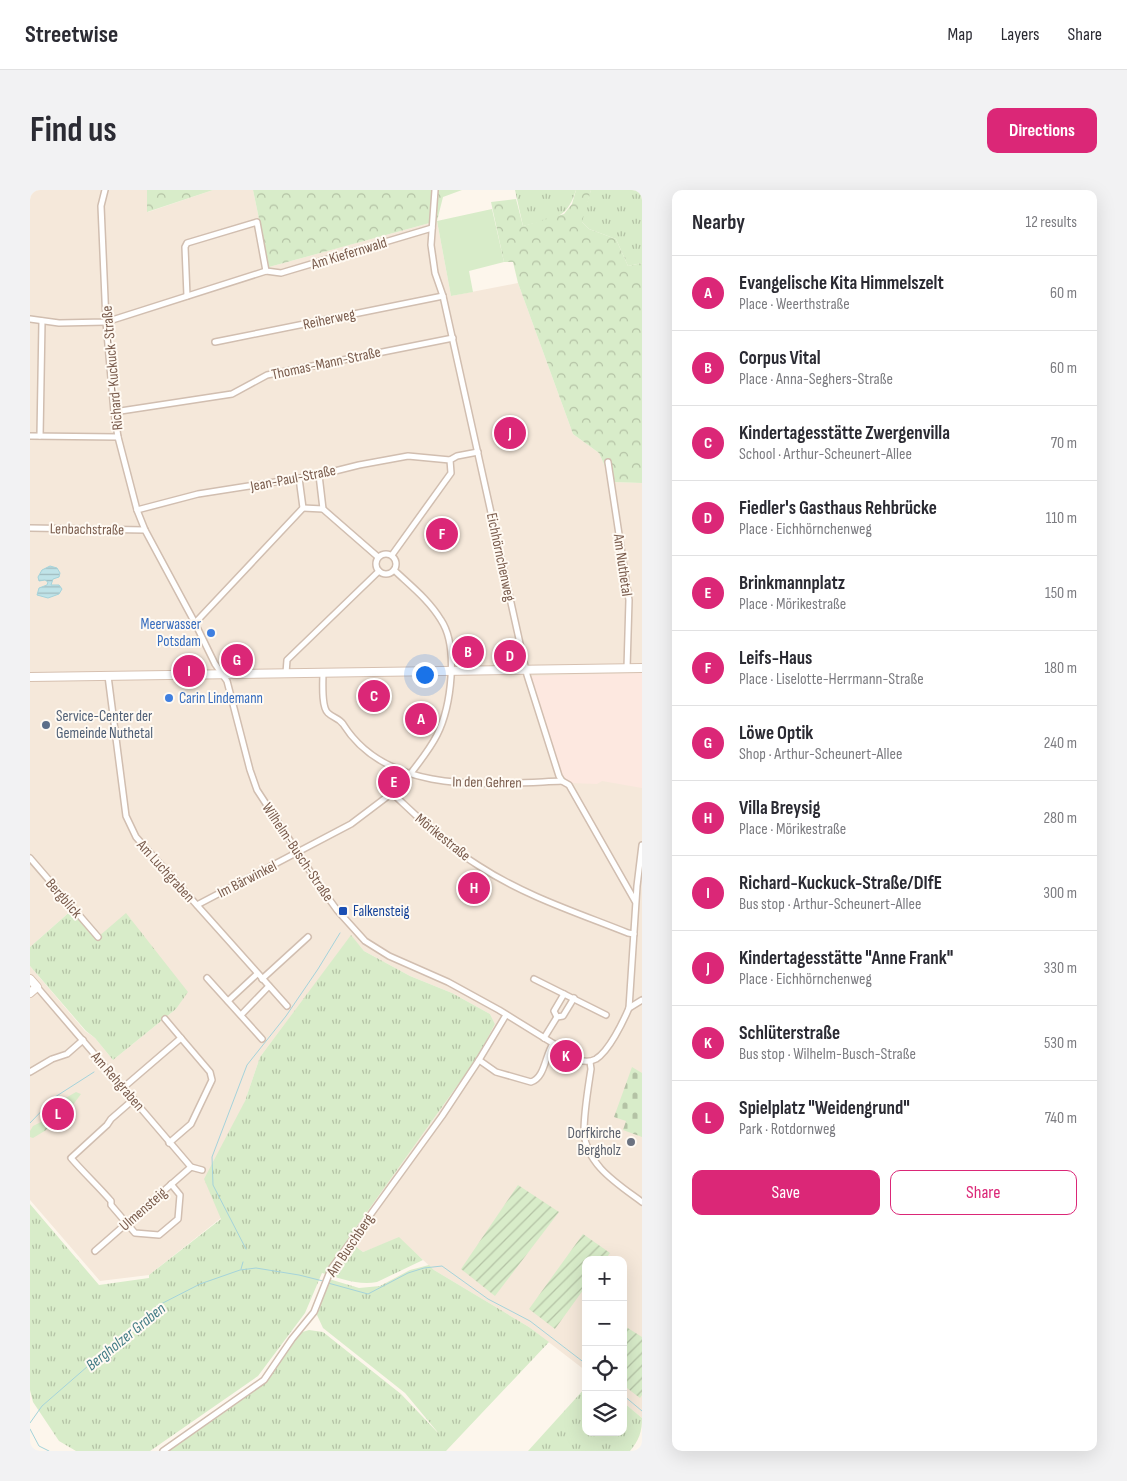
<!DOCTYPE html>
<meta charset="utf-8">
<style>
body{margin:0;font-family:"Sofia Sans Condensed",sans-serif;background:#f2f2f3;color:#2b2b33}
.controls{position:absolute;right:15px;bottom:15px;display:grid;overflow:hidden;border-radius:10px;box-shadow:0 5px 20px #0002}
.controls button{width:45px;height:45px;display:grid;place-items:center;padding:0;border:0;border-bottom:1px solid #e1e1e2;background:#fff;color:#2b2b33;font:25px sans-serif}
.you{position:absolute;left:394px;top:484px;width:18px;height:18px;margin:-12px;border:4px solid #fff;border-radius:50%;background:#1a73e8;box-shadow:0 0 0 8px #1a73e833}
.badge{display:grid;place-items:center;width:32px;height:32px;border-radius:50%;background:#db2777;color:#fff;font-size:16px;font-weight:700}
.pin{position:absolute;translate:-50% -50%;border:2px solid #fff;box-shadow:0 1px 5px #0006}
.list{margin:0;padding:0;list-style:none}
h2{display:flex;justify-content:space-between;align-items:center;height:65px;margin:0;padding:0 20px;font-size:21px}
h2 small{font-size:16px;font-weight:400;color:#7c7c81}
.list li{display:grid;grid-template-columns:32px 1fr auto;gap:15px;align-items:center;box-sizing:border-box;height:75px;padding:0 20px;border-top:1px solid #e1e1e2}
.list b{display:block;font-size:19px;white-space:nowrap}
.list p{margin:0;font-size:16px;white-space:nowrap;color:#7c7c81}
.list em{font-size:16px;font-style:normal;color:#7c7c81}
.actions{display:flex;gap:10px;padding:15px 20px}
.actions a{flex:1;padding:11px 0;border:1px solid #db2777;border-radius:10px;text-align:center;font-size:18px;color:#db2777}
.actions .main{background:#db2777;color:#fff}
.icon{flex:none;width:28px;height:28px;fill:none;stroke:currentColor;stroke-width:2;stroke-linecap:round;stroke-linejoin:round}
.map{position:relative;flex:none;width:612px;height:1261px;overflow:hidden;border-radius:10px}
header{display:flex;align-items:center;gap:30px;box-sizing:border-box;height:70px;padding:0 25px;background:#fff;border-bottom:1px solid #e1e1e2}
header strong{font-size:24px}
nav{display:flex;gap:28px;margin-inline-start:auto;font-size:18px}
.intro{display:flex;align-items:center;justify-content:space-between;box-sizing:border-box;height:120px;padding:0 30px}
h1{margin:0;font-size:35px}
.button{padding:12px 22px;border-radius:10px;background:#db2777;color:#fff;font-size:18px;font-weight:700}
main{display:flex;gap:30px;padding:0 30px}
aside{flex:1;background:#fff;border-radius:10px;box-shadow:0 5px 20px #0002}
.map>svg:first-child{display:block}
.residential{fill:#f5e8da}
.commercial{fill:#fde8e0}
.grass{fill:url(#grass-tufts)}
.forest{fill:url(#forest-crowns)}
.cemetery{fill:url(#cemetery-stones)}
.garden{fill:url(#garden-furrows)}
.pitch{fill:#d8ecc9}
.water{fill:url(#water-rules);stroke:#a5d3da}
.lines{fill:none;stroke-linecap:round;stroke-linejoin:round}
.stream{stroke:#a5d3da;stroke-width:1}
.street-casing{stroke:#d1beb0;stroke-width:8}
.secondary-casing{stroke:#d6c0b0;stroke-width:10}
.street{stroke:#fff;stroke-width:5}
.secondary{stroke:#fff;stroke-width:8}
.shop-dot{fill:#3f7fe0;stroke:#fffaf3;stroke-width:2}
.service-dot{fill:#5c6f8a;stroke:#fffaf3;stroke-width:2}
.transit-dot{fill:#1a4fb4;stroke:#fffaf3;stroke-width:2}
.worship-dot{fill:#6b7280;stroke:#fffaf3;stroke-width:2}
.labels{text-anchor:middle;stroke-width:4;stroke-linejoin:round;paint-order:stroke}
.street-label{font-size:15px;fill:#7a5c4d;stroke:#fffaf3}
.shop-label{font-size:15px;fill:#366cbe;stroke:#fffaf3;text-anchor:end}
.service-label{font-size:15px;fill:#4e5e75;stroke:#fffaf3;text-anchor:start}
.transit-label{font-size:15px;fill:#164399;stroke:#fffaf3;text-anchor:start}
.worship-label{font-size:15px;fill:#5b616d;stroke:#fffaf3;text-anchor:end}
.water-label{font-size:16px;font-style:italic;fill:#437c86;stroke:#fffaf3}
</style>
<header>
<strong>Streetwise</strong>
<nav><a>Map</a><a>Layers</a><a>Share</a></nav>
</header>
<div class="intro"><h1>Find us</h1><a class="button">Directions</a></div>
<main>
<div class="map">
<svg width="612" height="1261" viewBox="0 0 612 1261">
<defs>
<pattern id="grass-tufts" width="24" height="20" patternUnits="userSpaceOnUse" patternTransform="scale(1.25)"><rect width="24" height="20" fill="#d8ecc9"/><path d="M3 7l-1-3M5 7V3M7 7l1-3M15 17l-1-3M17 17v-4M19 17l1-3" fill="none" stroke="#b4c2a5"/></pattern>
<pattern id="forest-crowns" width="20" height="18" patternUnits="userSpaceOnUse" patternTransform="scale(1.25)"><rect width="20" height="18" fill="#d8ecc9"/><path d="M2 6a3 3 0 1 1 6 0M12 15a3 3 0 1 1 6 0" fill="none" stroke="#b4c2a5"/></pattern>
<pattern id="cemetery-stones" width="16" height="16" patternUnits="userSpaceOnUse" patternTransform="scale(1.25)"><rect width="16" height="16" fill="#d8ecc9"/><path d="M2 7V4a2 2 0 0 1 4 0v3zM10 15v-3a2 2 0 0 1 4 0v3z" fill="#b4c2a5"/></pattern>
<pattern id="garden-furrows" width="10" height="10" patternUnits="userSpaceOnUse" patternTransform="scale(1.25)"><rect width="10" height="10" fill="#d8ecc9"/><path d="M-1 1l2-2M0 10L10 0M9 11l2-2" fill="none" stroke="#b4c2a5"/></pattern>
<pattern id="water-rules" width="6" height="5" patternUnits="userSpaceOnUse" patternTransform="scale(1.25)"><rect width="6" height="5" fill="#bfe3e8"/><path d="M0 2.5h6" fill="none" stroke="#a0bbbe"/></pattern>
</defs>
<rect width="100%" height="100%" fill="#fdf6ec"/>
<!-- residential -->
<path class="residential" d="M0,0H117L118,22L183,0H223L239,77L407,31L421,106L488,93L543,244L569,263L582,292L612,293V1228L593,1212V1070H556V1181L499,1137L404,1080L369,1048L333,1062L317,1050L447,868L465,834L460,824L422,803L380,786L334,761L321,746L230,867L215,911L191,1028L119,1085L70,1091L0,1010V776L55,841L65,848L83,870L146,819L157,802L68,747L43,719L0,757Z"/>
<!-- commercial -->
<path class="commercial" d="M612,483V598L572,591L567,594L540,593L533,589L508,513L501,486Z"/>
<!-- grass -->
<g class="grass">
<path d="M485,0H546C536,32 522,28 493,36Z"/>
<path d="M561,0H612V73L598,76L586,49L559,39L551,31Z"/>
<path d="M43,719L68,747L96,723L158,802L146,819L83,870L65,848L56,841L0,776V757Z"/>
<path d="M321,745L334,761L380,786L422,803L460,824L465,834L447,868L317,1050L333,1062L369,1047L393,1070L347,1092C329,1096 309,1088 292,1083L275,1123L228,1186L120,1261H46L29,1251L3,1212L0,1200V1014L69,1095L119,1088V1085L191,1029L174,989L215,911L230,867Z"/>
<path d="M399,1075L404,1080L499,1137L519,1152L416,1261H136L234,1190L266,1144L279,1140L293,1142L371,1204L410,1245L375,1203L293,1138L287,1125L299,1089L329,1098L350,1096L380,1080Z"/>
<path d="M556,1197V1242H593V1212L612,1228C612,1242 609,1250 600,1261H498Z"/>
</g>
<!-- forest -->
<g class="forest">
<path d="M117,0H183L117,22Z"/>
<path d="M223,0H432L413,7L407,31L239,77Z"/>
<path d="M546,0H561L552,32L559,39L586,49L598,76L612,73V293L582,292L569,263L543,244L488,93L483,72H474L461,12L486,9L493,36L534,24L542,14Z"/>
<path d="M46,902L51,904L31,931L3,948L0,947V941L3,936L19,928L25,914Z"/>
</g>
<!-- cemetery -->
<path class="cemetery" d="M602,877L612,883V947L593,940L596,931L584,927Z"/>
<!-- garden -->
<g class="garden">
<path d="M488,995L529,1022L465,1106L431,1079Z"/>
<path d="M553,1044L580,1063L575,1070H556V1096L525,1139L499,1119Z"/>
<path d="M593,1135L612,1147V1205L610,1208L593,1195Z"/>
</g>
<!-- pitch -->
<path class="pitch" d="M462,19L474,72L439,81L443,102L421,106L407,31Z"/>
<!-- water -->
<path class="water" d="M20,376L27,378L30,383L29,387L23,389L21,395H29L32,399L29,404L18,408L7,405L9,398L17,395L18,392L15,390L9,391L8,387L12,380Z"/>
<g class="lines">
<!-- stream -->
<g class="stream">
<path d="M0,933L25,907L64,882"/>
<path d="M216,1059L183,995L182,967L217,875L256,826L288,779L310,743"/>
<path d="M211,1079L213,1072"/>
<path d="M298,1093L338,1104L378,1083L394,1078L412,1076L458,1109L500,1131L556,1174"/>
<path d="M593,1205L612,1221"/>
<path d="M0,1233L12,1216L127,1116L170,1094L210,1080L226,1078L269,1085L293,1091"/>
<path d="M0,1239L9,1256L19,1261"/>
</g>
<defs>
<g id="street">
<path d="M75,0L71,16L76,132L84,222L88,247L107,320L115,340L165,433L185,474L197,491L220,580L227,600L291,698L307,720L335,751L359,766L418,792L469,820L550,870C555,872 560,872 566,869C579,861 593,832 599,818L607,696L612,655"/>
<path d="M405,0L401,55L405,83L413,106L497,485L529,586L532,591L539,595L605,711"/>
<path d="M157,106L155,57L157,53L227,32L236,81"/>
<path d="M0,129L29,133L76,132L236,81L251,83L402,38"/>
<path d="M185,152L413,106"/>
<path d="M84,222L202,204L237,185L423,148"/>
<path d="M0,246L88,247"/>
<path d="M10,246L12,131"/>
<path d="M578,272L599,410L597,478"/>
<path d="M289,285L293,319L348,367"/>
<path d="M273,318L293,319"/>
<path d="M107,320L168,304L289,285L329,275L378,266L420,270"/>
<path d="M0,338L115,340"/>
<circle cx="356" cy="374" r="10"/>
<path d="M362,365L421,283L420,270L427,266L448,262"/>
<path d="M364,380C381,396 399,410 411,430C429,457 421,517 407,545C400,559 390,571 381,583"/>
<path d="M165,433L273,318L269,288"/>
<path d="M293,482C293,492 291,517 298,523C303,528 309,528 313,534C358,606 459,594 532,591"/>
<path d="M256,483L257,470L349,381"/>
<path d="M78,486L96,626L106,647L257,816"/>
<path d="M359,576C355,587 355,593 362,603C390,629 417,656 449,676C495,706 548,723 598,743L604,744"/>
<path d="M0,668L68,747"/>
<path d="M167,715L321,634L362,603"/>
<path d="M177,788L232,849"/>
<path d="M232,789L278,747"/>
<path d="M504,789L576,825"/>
<path d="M7,797L161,977L172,980"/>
<path d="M198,811L227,784"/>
<path d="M599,818L612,810"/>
<path d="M211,825L239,796"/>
<path d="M527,827L524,821L534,804"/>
<path d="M135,829L151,848"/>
<path d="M514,848L527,827L533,826L544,808"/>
<path d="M449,870L466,882L501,892C515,888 515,865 523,854"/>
<path d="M560,872L561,879C558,899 554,921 554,942C556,975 588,994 612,1012"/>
<path d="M0,882L22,869L37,864L53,850"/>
<path d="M94,897L151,848L180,882L182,890L161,934L139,953"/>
<path d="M104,909L81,929L77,935L41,968C54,983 68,996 81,1011V1015L105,1043L129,1045L148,1029L150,1005L141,994"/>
<path d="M65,1061L161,977"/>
<path d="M133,1261L234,1190L262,1149L284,1122L301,1079L412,926L449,870L476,825"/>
</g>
<g id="secondary">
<path d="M0,487L612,478"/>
<path d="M0,789L7,797L0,803"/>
</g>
</defs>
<!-- street casing -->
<use href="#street" class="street-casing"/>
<!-- secondary casing -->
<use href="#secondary" class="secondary-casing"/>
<!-- street -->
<use href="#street" class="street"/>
<!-- secondary -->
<use href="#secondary" class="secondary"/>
</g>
<!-- markers -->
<g class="shop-dot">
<circle cx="181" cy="443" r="5"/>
<circle cx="139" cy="508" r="5"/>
</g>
<circle class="service-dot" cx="16" cy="535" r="5"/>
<rect class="transit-dot" x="308" y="716" width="10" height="10" rx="2.5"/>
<circle class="worship-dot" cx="601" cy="952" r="5"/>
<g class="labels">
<!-- street labels -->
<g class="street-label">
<text transform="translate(319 63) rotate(-17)" y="5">Am Kiefernwald</text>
<text transform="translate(299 129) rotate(-12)" y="5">Reiherweg</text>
<text transform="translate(296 173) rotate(-12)" y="5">Thomas-Mann-Straße</text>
<text transform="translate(82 178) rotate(-95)" y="5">Richard-Kuckuck-Straße</text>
<text transform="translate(263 288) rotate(-11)" y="5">Jean-Paul-Straße</text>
<text transform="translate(57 339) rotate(1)" y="5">Lenbachstraße</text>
<text transform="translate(471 367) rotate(78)" y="5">Eichhörnchenweg</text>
<text transform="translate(593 375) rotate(82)" y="5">Am Nuthetal</text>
<text transform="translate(457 592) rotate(1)" y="5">In den Gehren</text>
<text transform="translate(413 647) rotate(39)" y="5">Mörikestraße</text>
<text transform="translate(268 662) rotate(56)" y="5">Wilhelm-Busch-Straße</text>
<text transform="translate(136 681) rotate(48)" y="5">Am Luchgraben</text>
<text transform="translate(217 689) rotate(-27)" y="5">Im Bärwinkel</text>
<text transform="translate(34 708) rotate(49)" y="5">Bergblick</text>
<text transform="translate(88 891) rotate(49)" y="5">Am Rehgraben</text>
<text transform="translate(113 1019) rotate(-41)" y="5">Ulmensteig</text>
<text transform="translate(320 1055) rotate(-56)" y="5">Am Buschberg</text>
</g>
<!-- shop labels -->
<g class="shop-label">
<text x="171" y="439">Meerwasser<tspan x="171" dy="17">Potsdam</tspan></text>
<text x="149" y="513" text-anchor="start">Carin Lindemann</text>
</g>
<!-- service labels -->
<g class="service-label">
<text x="26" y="531">Service-Center der<tspan x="26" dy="17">Gemeinde Nuthetal</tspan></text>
</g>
<!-- transit labels -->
<g class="transit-label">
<text x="323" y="726">Falkensteig</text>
</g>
<!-- worship labels -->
<g class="worship-label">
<text x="591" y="948">Dorfkirche<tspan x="591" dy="17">Bergholz</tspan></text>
</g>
<!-- water labels -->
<g class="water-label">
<text transform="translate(95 1146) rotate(-39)" y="6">Bergholzer Graben</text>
</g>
</g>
</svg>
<div class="controls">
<button>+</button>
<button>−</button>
<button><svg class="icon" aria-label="locate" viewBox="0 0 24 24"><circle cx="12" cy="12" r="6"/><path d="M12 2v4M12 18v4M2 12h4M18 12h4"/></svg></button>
<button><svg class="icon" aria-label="layers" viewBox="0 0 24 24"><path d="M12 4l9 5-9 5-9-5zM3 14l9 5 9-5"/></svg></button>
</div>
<div class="you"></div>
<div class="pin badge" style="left:391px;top:529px">A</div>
<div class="pin badge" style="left:438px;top:462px">B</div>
<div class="pin badge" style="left:344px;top:506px">C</div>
<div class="pin badge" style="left:480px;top:466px">D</div>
<div class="pin badge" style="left:364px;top:592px">E</div>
<div class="pin badge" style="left:412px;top:344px">F</div>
<div class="pin badge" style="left:207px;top:470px">G</div>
<div class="pin badge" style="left:444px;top:698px">H</div>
<div class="pin badge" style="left:159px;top:481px">I</div>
<div class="pin badge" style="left:480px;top:243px">J</div>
<div class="pin badge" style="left:536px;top:866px">K</div>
<div class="pin badge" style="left:28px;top:924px">L</div>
</div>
<aside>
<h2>Nearby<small>12 results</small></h2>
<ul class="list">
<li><span class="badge">A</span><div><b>Evangelische Kita Himmelszelt</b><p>Place · Weerthstraße</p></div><em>60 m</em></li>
<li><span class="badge">B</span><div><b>Corpus Vital</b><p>Place · Anna-Seghers-Straße</p></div><em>60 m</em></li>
<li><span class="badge">C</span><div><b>Kindertagesstätte Zwergenvilla</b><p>School · Arthur-Scheunert-Allee</p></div><em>70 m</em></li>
<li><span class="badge">D</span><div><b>Fiedler's Gasthaus Rehbrücke</b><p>Place · Eichhörnchenweg</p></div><em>110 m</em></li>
<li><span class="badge">E</span><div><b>Brinkmannplatz</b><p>Place · Mörikestraße</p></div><em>150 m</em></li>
<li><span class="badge">F</span><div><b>Leifs-Haus</b><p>Place · Liselotte-Herrmann-Straße</p></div><em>180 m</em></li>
<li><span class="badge">G</span><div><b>Löwe Optik</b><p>Shop · Arthur-Scheunert-Allee</p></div><em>240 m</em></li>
<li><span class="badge">H</span><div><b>Villa Breysig</b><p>Place · Mörikestraße</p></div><em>280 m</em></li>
<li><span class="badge">I</span><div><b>Richard-Kuckuck-Straße/DIfE</b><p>Bus stop · Arthur-Scheunert-Allee</p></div><em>300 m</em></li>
<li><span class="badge">J</span><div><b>Kindertagesstätte &quot;Anne Frank&quot;</b><p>Place · Eichhörnchenweg</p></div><em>330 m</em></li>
<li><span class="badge">K</span><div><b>Schlüterstraße</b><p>Bus stop · Wilhelm-Busch-Straße</p></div><em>530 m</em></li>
<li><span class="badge">L</span><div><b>Spielplatz &quot;Weidengrund&quot;</b><p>Park · Rotdornweg</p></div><em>740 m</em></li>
</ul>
<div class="actions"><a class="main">Save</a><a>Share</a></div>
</aside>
</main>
